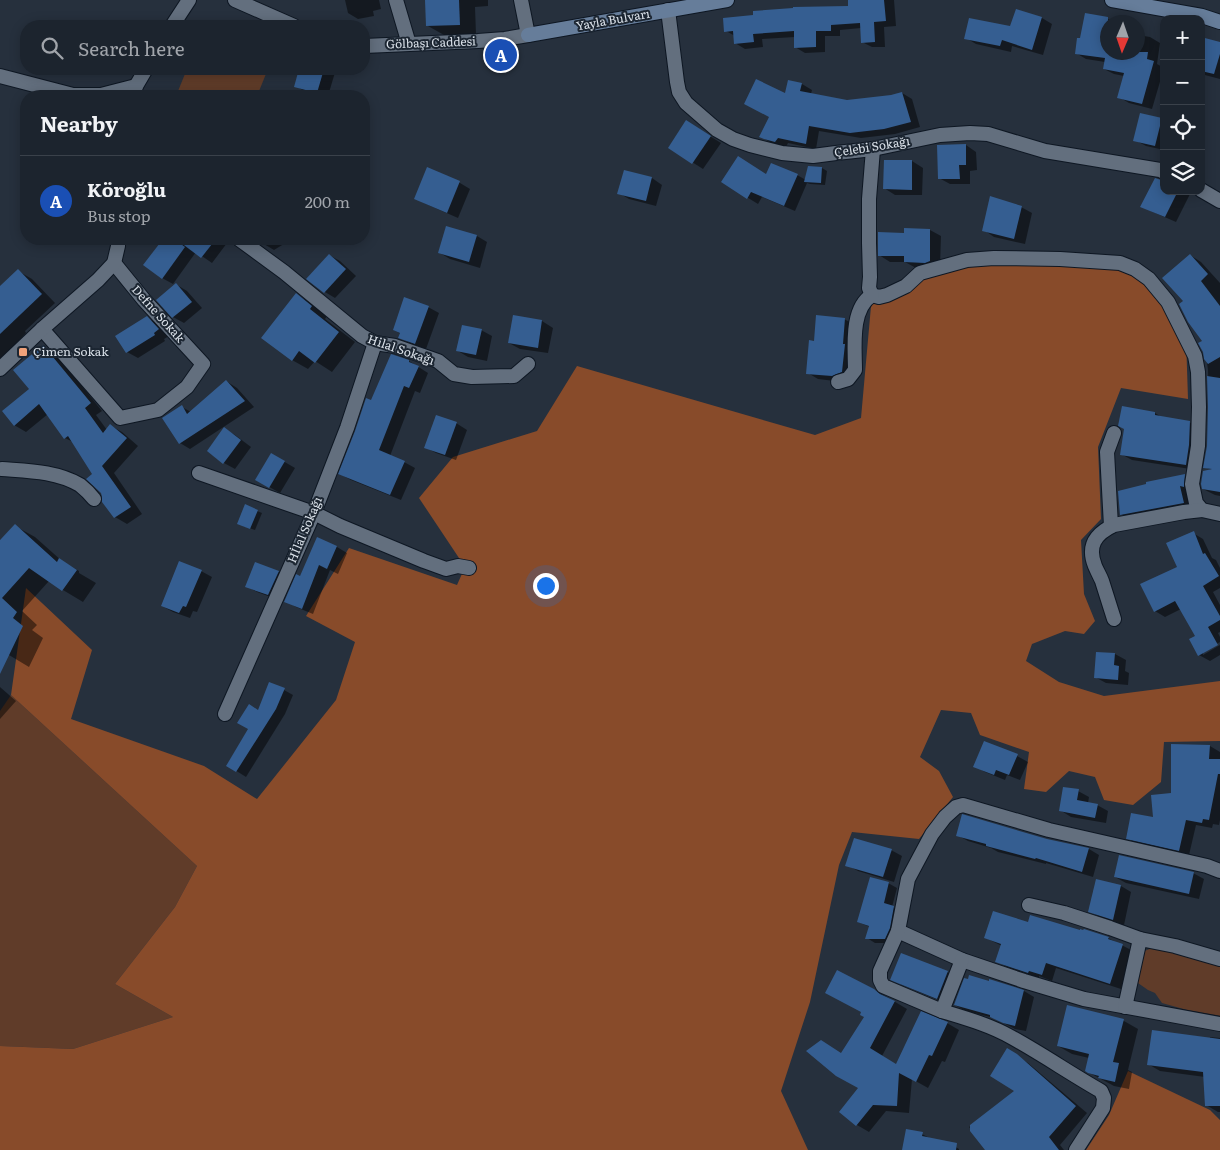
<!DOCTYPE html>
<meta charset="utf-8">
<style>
body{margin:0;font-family:Literata,serif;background:#252c36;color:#f1f3f6}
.controls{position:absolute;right:15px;top:15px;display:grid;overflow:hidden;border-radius:10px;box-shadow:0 2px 12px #0003}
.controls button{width:45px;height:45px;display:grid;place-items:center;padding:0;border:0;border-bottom:1px solid #3a414a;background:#1c242e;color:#f1f3f6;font:25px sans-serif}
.compass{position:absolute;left:1100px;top:15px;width:45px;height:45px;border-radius:50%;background:#1c242e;box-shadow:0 2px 12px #0003;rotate:182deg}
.you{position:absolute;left:545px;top:585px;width:18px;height:18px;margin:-12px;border:4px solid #fff;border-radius:50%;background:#1a73e8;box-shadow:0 0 0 8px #1a73e833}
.badge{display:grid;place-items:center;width:32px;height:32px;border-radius:50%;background:#f0a27a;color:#fff;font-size:16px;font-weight:700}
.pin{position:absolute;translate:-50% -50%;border:2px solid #fff;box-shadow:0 1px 5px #0006}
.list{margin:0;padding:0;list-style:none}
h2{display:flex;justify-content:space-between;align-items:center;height:65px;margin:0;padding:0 20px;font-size:21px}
h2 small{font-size:16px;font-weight:400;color:#a0a4aa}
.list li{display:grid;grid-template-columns:32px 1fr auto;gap:15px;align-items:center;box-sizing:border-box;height:90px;padding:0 20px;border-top:1px solid #3a414a}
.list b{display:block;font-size:19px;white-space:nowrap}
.list p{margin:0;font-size:16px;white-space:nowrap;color:#a0a4aa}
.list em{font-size:16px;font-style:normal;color:#a0a4aa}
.icon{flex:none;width:28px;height:28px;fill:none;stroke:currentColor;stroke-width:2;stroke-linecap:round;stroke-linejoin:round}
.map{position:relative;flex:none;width:1220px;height:1150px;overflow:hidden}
.search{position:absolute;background:#1c242e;box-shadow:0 2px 12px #0003;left:20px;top:20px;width:350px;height:55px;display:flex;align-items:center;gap:12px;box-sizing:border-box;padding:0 18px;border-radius:20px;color:#a0a4aa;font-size:19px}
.panel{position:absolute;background:#1c242e;box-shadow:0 2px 12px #0003;left:20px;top:90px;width:350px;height:155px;border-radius:20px}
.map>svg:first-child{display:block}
.green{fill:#603c29}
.forest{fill:#884b2a}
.shadow{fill:#0007}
.building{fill:#355e91}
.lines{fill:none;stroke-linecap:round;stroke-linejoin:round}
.minor-casing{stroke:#0e1723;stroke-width:16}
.tertiary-casing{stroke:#0e1723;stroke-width:16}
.secondary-casing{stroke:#0e1723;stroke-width:16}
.minor{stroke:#636f7e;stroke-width:14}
.tertiary{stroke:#636f7e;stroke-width:14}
.secondary{stroke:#667d9a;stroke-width:14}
.poi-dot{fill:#f0a27a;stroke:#1c2632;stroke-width:2}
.labels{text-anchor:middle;stroke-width:4;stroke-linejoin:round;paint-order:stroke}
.street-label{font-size:12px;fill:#dae1e9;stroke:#1c2632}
.poi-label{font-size:12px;fill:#dae1e9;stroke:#1c2632;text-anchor:start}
</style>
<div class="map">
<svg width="1220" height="1150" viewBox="0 0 1220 1150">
<rect width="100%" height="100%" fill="#26303d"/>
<!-- green -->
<g class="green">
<path d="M187,69H268L257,96H176Z"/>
<path d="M11,695L197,866L175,907L115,984L173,1017L73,1049L0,1046V711Z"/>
<path d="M1152,948L1165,950L1220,965V1016L1187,1010L1162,1003L1155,993L1148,990L1138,983L1137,974L1142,952Z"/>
</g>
<!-- forest -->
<g class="forest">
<path d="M1106,262L1149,279L1186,338L1188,399L1121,388L1098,447L1101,519L1081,540L1084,594L1095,621L1084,634L1065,631L1032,644L1026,661L1059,682L1104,696L1220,681V741L1164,742L1161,782L1133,805L1104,800L1095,777L1069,771L1046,792L1024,789L1029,752L980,735L971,713L941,710L920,757L939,771L953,797L919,839L852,832L839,865L810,1002L781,1091L808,1150H0V1046L73,1049L173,1017L115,984L175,907L197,866L11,695L26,588L92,650L71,719L204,766L257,799L336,700L355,642L306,616L349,548L457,585L465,567L419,498L453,457L537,431L577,366L815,435L861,418L872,295L944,266Z"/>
<path d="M1128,1071L1210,1110L1220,1120V1150H1086L1109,1115Z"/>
</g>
<!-- shadow -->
<g class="shadow">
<path d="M345,0H379L381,9L373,11L374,16L358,19L348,13Z"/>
<path d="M427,0H488V6L475,7L476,34L444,35L428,26Z"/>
<path d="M862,0H894L896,26L884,27L885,47H872L862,42L861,28L840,30V36H825V52L805,53L795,47V37L762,39L763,47L745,49L735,43V36L726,31L849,7Z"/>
<path d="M1017,10L1042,18L1052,24L1043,55L1012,46L1011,52L976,44L966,38L1011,28Z"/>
<path d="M1108,19L1115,22H1108V52H1138V35L1150,37L1160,43L1157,64L1164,68L1152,109L1129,103L1119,97L1124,76L1114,74L1104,69L1105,62L1086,59L1076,53L1082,40Z"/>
<path d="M1201,38L1220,43V79L1201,74Z"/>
<path d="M301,69H336L328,96H320L306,92L296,86Z"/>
<path d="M802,84L812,90L811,94L847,101L892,96L902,93L912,99L920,127L895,134L861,138L819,131L816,149L788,143L786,147L775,145L760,136L786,95Z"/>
<path d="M1161,119L1164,121V150L1146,146L1135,140Z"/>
<path d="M697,128L721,143L703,169L670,148Z"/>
<path d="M966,145L976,152L977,170L970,171V184H950L939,178Z"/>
<path d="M885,161H912L923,168L922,195H895L884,188Z"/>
<path d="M809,167L822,168L827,171L825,185L810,184L807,183L795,211L762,197L758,204L722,182L767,175H797L806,180Z"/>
<path d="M428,169L460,183L470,189L458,218L426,204L416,198Z"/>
<path d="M652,178L662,185L656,206L629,199L619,193Z"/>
<path d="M1164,191H1186L1190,194L1176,222L1153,212L1142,206Z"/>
<path d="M1021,207L1032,213L1025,244L994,237L984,230Z"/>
<path d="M930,230L941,236L940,267L916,268L905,262H890L879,255Z"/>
<path d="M477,236L487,242L480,268L450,259L440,253Z"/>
<path d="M164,239H173L182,245L187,239H222L227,243L212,263L196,252L173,284L162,278L145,265Z"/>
<path d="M260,239H292L274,250L264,244Z"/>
<path d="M329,255L340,261L356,276L335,298L325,292Z"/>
<path d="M1190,255L1201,262L1220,283V496L1215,495L1203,489L1211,470L1205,467L1208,446L1209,407L1208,370L1204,341L1185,301Z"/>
<path d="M18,271L32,279L55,303L25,331L26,333L0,361V288Z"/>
<path d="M177,285L187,291L202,308L184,323L173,317Z"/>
<path d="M296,294L312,304L327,316L325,319L355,342L332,372L315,361L308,369L292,360Z"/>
<path d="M428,307L439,313L426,349L410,343L400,337L401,334L394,330Z"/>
<path d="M514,317L542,321L553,328L548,353L520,349L509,343Z"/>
<path d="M147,318L158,324L169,336L164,339L165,341L138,358L127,352Z"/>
<path d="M844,319L855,325V351L843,382L818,379L808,373L815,342Z"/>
<path d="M481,330L492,336L487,361L468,357L458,351Z"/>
<path d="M43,347L55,353L102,411L96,415L107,430L111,426L122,432L138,446L114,473L142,514L127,524L115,517L104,497L94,475L73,442L65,438L48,414L26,432L14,425L30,389Z"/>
<path d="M409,361L428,373L420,393L415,391L390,456L404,462L415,468L401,500L351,480L340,474L372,402Z"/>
<path d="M226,381L237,388L254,407L190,449L180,443L182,407L191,412Z"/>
<path d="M1155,413L1163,418L1189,422L1200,428L1197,470L1132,460L1121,454Z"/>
<path d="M456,423L467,430L456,460L436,453L425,447Z"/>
<path d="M225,429L235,435L251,447L235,469L224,463L208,451Z"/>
<path d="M271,454L295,468L280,493L257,480Z"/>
<path d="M1184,476L1195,482L1194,509L1132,520L1121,514Z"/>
<path d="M257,511L262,513L255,530L243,526Z"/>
<path d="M15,526L35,537L62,561L79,571V573L96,583L83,602L63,590L49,581L22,611L37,625L32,630L43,638L29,667L9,655L0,648V540Z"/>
<path d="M1193,533L1203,539L1212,558L1216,560L1220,568V588L1213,592L1220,605V632L1218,633L1220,637V642L1203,652V655L1220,645V655L1210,661L1199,655L1197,636L1181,609L1165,617L1155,611L1178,567Z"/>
<path d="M317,539L337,547L347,553L338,574L330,570L313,614L296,607L286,601L300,577Z"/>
<path d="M201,571L212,577L197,612L193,611L190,618L173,612L162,606Z"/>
<path d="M278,572L289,578L279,600L257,592L247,586Z"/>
<path d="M1097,653L1115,654L1126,660L1125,671L1129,673L1128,685L1106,683L1095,677Z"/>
<path d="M0,687L16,701L0,719Z"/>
<path d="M284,690L293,695L285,714L246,777L227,765L259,712Z"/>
<path d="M1210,746L1220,752V820L1219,825L1213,824L1212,828L1196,825L1189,855L1137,844L1127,838L1155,819L1172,794Z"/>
<path d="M1017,756L1028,762L1020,780L1007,775L1005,780L985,772L975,766Z"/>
<path d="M1078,791L1089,797L1088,803L1097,805L1108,811L1106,823L1071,817L1060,810Z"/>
<path d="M957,835L1047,840L1089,849L1099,855L1093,877L1046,863V864L998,852L991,848L968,841Z"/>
<path d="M891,850L902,856L894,882L858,871L847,865Z"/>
<path d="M1193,873L1204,879L1199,899L1126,883L1115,877Z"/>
<path d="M888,883L897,888L892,907L902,912L893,943H875L867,938L870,927L858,922Z"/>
<path d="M1121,886L1131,892L1124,925L1100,917L1089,911Z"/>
<path d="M1028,924L1108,938L1133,951L1121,989L1056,968L1052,981L1039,976V978L1007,967L997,961L1002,946L986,938Z"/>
<path d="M947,972L958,978L948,1004L902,985L892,979Z"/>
<path d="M990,980L1024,991L1034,997L1026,1031L1015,1029L994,1018L966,1011L955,1005L989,983Z"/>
<path d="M875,990L907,1009L882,1056L897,1066L947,1023L959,1030L945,1062L942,1061L928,1088L912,1079L909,1113L886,1111L869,1132L857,1125L860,1088L842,1054L865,1017Z"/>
<path d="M1068,1007L1124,1021L1138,1029L1128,1070L1132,1072L1129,1089L1114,1086L1086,1071L1089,1058L1072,1054L1058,1046Z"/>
<path d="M1210,1037L1220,1038V1112H1218L1206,1105L1205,1077L1160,1071L1148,1064L1210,1039Z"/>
<path d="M1010,1052L1028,1063L1087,1113L1060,1145L1064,1150H987L969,1127L1016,1091Z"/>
<path d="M922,1134L933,1140L949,1143L959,1149V1150H903Z"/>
</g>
<!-- building -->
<g class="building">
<path d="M425,0H459L460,25L426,26Z"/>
<path d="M848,0H884L886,21L874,22L875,42L861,43L860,23L831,25V31H816V47L794,48V31L753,34L754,42L734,44L733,31L724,32L723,18L753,15V11L793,8V7L848,6Z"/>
<path d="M1016,9L1042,17L1032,50L1002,40L1000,46L964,39L969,18L1010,26Z"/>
<path d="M1085,13L1108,17V52H1148L1147,59L1154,61L1142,104L1117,98L1124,73L1103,69L1105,58L1075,54L1077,38H1080Z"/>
<path d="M1201,37L1220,42V54L1214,74L1201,71Z"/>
<path d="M299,69H324L317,93L294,87Z"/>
<path d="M756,79L785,93L788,80L802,83L800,91L847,100L891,95L902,92L911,122L884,129L850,133L809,126L806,144L778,138L775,142L764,139L759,137L769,117L744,104Z"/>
<path d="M1140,113L1162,118L1155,146L1133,141Z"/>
<path d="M686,120L711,136L692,164L668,148Z"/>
<path d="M966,144V165H959L960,179H938L937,145Z"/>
<path d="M738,156L766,174L771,163L798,174L784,206L751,192L747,199L721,182Z"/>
<path d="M884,160H912V190L883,189Z"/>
<path d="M808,166L822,167L821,183L804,182Z"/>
<path d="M427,167L460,181L447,213L414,199Z"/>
<path d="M624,170L652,177L646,201L617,194Z"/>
<path d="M1155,178L1164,181V191H1178L1165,217L1140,207Z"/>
<path d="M990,196L1022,206L1014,239L982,231Z"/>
<path d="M446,226L477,235L469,262L438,253Z"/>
<path d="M904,228L930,229V261L925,263L904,262V256H878V232L904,233Z"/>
<path d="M163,239H174L185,247L162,279L143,265Z"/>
<path d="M176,239H216L201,258Z"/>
<path d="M329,254L346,269L324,293L306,279Z"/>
<path d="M1190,254L1208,274L1201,281L1220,306V357L1208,364L1204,359L1203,352L1198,343L1202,341L1188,322L1179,304L1183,301L1162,278Z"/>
<path d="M18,269L42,294L0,334V286Z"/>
<path d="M176,283L192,302L172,318L156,300Z"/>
<path d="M296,293L312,306L310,309L339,332L315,363L299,351L292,361L261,338Z"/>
<path d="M404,297L429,306L415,344L398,338L400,333L393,330Z"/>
<path d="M513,315L542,320L538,348L508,343Z"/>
<path d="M816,315L845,318L843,344H845L842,372L832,376L806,374L809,340L814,341Z"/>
<path d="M147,316L159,329L154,333L155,335L126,353L115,336Z"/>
<path d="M462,325L482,329L476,355L456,351Z"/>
<path d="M43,345L91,403L85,408L103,433L110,424L127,438L102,466L131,507L114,518L102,502V497L101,493L86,479L92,474L68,436L64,439L39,404L14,426L2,411L29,389L13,370Z"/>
<path d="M391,354L409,360V362L419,366L409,388L404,386L379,450L405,461L390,495L338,474L355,431L366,398L371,400Z"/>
<path d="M1207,376L1220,378V492L1202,489L1201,484L1203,471L1212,469L1203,468L1207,446L1208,407Z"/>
<path d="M226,380L245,401L179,444L162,418L182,405L187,414Z"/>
<path d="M1122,406L1155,412V415L1190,421L1189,445L1186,465L1120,455L1124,429L1118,426Z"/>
<path d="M436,415L457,422L445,455L424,448Z"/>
<path d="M224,427L241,440L223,464L207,451Z"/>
<path d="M271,453L285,461L269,488L255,480Z"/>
<path d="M1185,474L1184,487L1180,486L1184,503L1120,515L1118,491L1146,484V482Z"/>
<path d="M245,504L258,510L250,529L237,524Z"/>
<path d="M15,524L57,562L59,558L77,570L62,591L29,568L2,598L17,612L13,618L23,626L0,674V540Z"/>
<path d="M1194,531L1203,554L1205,553L1219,576L1203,586L1220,616V620L1208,627L1218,645L1198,656L1189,639L1195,636L1175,601L1154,612L1140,584L1177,567L1166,543Z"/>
<path d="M317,537L337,546L327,569L319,565L302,609L284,602L296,574L300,576Z"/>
<path d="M179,561L202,570L186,607L183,606L179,613L161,606Z"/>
<path d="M255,562L279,571L268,595L245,587Z"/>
<path d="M1096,652L1115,653L1114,665L1119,666L1118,680L1094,678Z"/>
<path d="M269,682L285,688L276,709L236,772L226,766L248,729L237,723L249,704L258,710Z"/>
<path d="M984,741L1018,754L1009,775L996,770L994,775L973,767Z"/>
<path d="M1171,744L1210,745L1209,759H1220V774H1218L1209,820L1203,819L1202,823L1186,820L1179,851L1126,839L1131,813L1153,817L1151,795L1171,793Z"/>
<path d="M1063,787L1079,789L1077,800L1098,804L1095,818L1059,811Z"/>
<path d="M962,814L1047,839L1089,848L1082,872L1036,858L1035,859L986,846V844L956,836Z"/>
<path d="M854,838L892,849L883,877L845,866Z"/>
<path d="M1119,855L1194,872L1189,894L1114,877Z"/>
<path d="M870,877L889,882L884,903L894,906L890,928L885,939H865L869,926L857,922Z"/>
<path d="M1096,879L1121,885L1113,920L1088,912Z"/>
<path d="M993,911L1028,922L1030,915L1080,930V929L1083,930L1084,929L1109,937L1108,939L1123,944L1110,984L1046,963L1042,975L1029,971L1028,973L995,962L1001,944L984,938Z"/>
<path d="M901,953L948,971L937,999L890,980Z"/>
<path d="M837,970L874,989L880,994L895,1001L870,1048L896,1064L921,1011L948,1022L932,1056L929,1055L916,1082L899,1073L897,1106L873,1105L856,1126L839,1112L858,1088L836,1076L806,1051L821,1040L841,1053L864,1017L860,1015L861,1012L825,993Z"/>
<path d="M969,975L989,981V979L1024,990L1015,1026L1003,1023L990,1017V1015L954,1005L964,978L968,979Z"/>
<path d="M1067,1005L1124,1019L1113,1062L1119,1063L1115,1082L1098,1078L1099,1076L1088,1073L1085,1071L1089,1054L1057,1046Z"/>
<path d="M1152,1030L1220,1039V1106H1205L1203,1072L1147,1065Z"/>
<path d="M1007,1048L1017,1054L1076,1106L1049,1137L1059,1150H985L970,1131V1125L1014,1091L990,1076Z"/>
<path d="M906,1129L923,1132L922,1136L957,1143L956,1150H902Z"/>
</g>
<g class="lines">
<defs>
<g id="minor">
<path d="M396,0L409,44"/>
<path d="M668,10L677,82L679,92L686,103L717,130L733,139L750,145L782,153L813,156L836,153L873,149L940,135L970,133L988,134L1045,151L1160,170L1164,172"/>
<path d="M873,149L869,199V243L870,277L869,288L872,295L879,297L887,295L906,286L920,273L967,260L994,258L1060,259L1120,263L1135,269L1149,279L1168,302L1195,356L1198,372L1199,407L1198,446L1192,484L1196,503L1202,510L1220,514"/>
<path d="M1201,190L1220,201"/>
<path d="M239,239L284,272L362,336L375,343L395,346L438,361L454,374L472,377L514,376L528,364"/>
<path d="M42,329L120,418L158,410L187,387L203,364L144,300L114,263"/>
<path d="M838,382L848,379L855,370C855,348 850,309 872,295"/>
<path d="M2,469C28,471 56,471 80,485C85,489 90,494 94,499"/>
<path d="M199,473L314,513L340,526L424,561L446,569L458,566L469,568"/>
<path d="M1111,526L1107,452L1114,433"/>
<path d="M1114,619C1110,606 1106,594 1102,581C1100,576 1097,571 1095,566C1087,546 1095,534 1114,525L1184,512L1202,510"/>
<path d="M225,714L314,513L347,428L375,343"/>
<path d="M1220,871L1207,866L1049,830L963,805L956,807L945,817L932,834L908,879L898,931L962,960L1024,981L1084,999L1220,1024"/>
<path d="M1029,905L1064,913L1110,928L1140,939L1175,946L1220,959"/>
<path d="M898,931L880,971V980L883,986L942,1011"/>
<path d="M962,960L942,1011C965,1018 990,1025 1011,1037C1042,1054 1071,1074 1101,1091L1104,1098L1103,1108L1076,1150"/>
<path d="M1125,1007L1140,939"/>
</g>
<g id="tertiary">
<path d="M235,0L294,26"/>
<path d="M172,26L189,0"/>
<path d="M364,46L478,41L505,39L528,35L521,0"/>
<path d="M0,76L73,95H101L136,86"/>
<path d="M134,93L136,86L146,69"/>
<path d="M0,369L42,329L98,280L114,263L118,246V239"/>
</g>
<g id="secondary">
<path d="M1112,0L1202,16L1220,22"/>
<path d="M528,35L727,0"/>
</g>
</defs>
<!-- minor casing -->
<use href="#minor" class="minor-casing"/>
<!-- tertiary casing -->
<use href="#tertiary" class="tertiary-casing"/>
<!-- secondary casing -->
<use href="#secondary" class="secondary-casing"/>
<!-- minor -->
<use href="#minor" class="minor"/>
<!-- tertiary -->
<use href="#tertiary" class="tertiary"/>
<!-- secondary -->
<use href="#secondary" class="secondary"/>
</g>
<!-- markers -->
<rect class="poi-dot" x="18" y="347" width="10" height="10" rx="2.5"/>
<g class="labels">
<!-- street labels -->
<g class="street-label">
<text transform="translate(613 20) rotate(-10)" y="4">Yayla Bulvarı</text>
<text transform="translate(431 43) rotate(-2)" y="4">Gölbaşı Caddesi</text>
<text transform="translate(872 147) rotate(-9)" y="4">Çelebi Sokağı</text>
<text transform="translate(158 314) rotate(48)" y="4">Defne Sokak</text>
<text transform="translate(401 350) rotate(19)" y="4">Hilal Sokağı</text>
<text transform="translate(305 530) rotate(-67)" y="4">Hİlal Sokağı</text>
</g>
<!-- poi labels -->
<g class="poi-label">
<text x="33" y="356">Çimen Sokak</text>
</g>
</g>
</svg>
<div class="controls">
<button>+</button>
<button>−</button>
<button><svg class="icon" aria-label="locate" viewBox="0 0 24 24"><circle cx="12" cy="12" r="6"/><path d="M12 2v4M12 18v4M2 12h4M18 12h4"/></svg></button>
<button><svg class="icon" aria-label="layers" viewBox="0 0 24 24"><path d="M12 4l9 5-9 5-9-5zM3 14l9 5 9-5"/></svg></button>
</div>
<svg class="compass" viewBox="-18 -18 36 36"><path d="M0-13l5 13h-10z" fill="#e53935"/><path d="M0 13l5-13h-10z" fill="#a0a4aa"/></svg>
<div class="you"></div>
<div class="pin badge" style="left:501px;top:55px;background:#1a4fb4">A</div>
<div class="search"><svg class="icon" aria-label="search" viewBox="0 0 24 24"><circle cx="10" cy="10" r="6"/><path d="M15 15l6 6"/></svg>Search here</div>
<section class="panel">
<h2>Nearby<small></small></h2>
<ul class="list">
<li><span class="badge" style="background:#1a4fb4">A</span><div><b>Köroğlu</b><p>Bus stop</p></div><em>200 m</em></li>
</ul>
</section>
</div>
